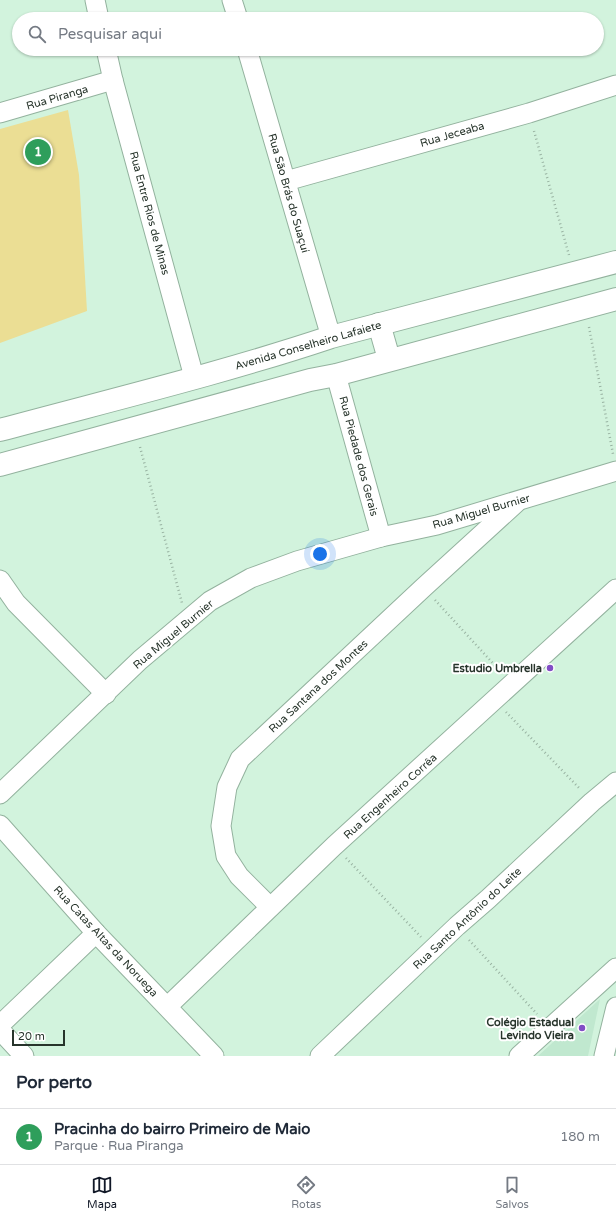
<!DOCTYPE html>
<html lang="pt">
<meta charset="utf-8">
<style>
body{margin:0;font-family:"Varela Round",sans-serif;background:#f6f6f7;color:#1f2937}
.scale{position:absolute;left:12px;bottom:10px;width:53px;box-sizing:border-box;padding-left:4px;border:2px solid #27342b;border-top:0;font-size:11px;line-height:14px;white-space:nowrap;color:#27342b;-webkit-text-stroke:3px #fff;paint-order:stroke}
.you{position:absolute;left:320px;top:554px;width:14px;height:14px;margin:-10px;border:3px solid #fff;border-radius:50%;background:#1a73e8;box-shadow:0 0 0 6px #1a73e833}
.badge{display:grid;place-items:center;width:26px;height:26px;border-radius:50%;background:#111827;color:#fff;font-size:13px;font-weight:700}
.pin{position:absolute;translate:-50% -50%;border:2px solid #fff;box-shadow:0 1px 4px #0006}
.list{margin:0;padding:0;list-style:none}
h2{display:flex;justify-content:space-between;align-items:center;height:52px;margin:0;padding:0 16px;font-size:17px}
h2 small{font-size:13px;font-weight:400;color:#747a83}
.list li{display:grid;grid-template-columns:26px 1fr auto;gap:12px;align-items:center;box-sizing:border-box;height:56px;padding:0 16px;border-top:1px solid #e0e1e3}
.list b{display:block;font-size:15px;white-space:nowrap}
.list p{margin:0;font-size:13px;white-space:nowrap;color:#747a83}
.list em{font-size:13px;font-style:normal;color:#747a83}
.icon{flex:none;width:22px;height:22px;fill:none;stroke:currentColor;stroke-width:2;stroke-linecap:round;stroke-linejoin:round}
.map{position:relative;flex:none;width:616px;height:1056px;overflow:hidden}
.search{position:absolute;background:#fff;box-shadow:0 1px 3px #0004;left:12px;right:12px;top:12px;height:44px;display:flex;align-items:center;gap:10px;box-sizing:border-box;padding:0 14px;border-radius:22px;color:#747a83;font-size:15px}
.sheet{height:108px;background:#fff}
nav{display:flex;justify-content:space-around;align-items:center;box-sizing:border-box;height:56px;border-top:1px solid #e0e1e3;background:#fff;font-size:11px;color:#747a83}
nav a{display:grid;justify-items:center;gap:2px}
nav .on{color:#111827}
.map>svg:first-child{display:block}
.built{fill:#c0e8cf}
.green{fill:#ebde94}
.lines{fill:none;stroke-linecap:round;stroke-linejoin:round}
.minor-casing{stroke:#93b29e;stroke-width:21}
.tertiary-casing{stroke:#93b29e;stroke-width:24}
.path{stroke:#99b3a2;stroke-width:2.5;stroke-dasharray:1 3;stroke-linecap:butt}
.minor{stroke:#fff;stroke-width:19}
.tertiary{stroke:#fff;stroke-width:22}
.poi-dot{fill:#814dc5;stroke:#fff;stroke-width:1.5}
.labels{text-anchor:middle;stroke-width:4;stroke-linejoin:round;paint-order:stroke}
.street-label{font-size:11px;fill:#27342b;stroke:#fff}
.poi-label{font-size:11px;font-weight:bold;fill:#27342b;stroke:#fff;text-anchor:end}
</style>
<div class="map">
<svg width="616" height="1056" viewBox="0 0 616 1056">
<rect width="100%" height="100%" fill="#d2f3dd"/>
<!-- built -->
<path class="built" d="M600,999L588,1056H538Z"/>
<!-- green -->
<path class="green" d="M68,110L79,175L87,311L0,343V129Z"/>
<g class="lines">
<defs>
<g id="minor">
<path d="M95,0L99,19"/>
<path d="M232,0L238,19"/>
<path d="M106,49L113,80L194,377"/>
<path d="M247,49L331,337"/>
<path d="M0,113L113,80"/>
<path d="M286,181L529,113L616,85"/>
<path d="M336,375L381,537"/>
<path d="M0,580L16,603L106,694"/>
<path d="M0,794L140,660L210,601L251,578L297,561L381,537L437,525L616,471"/>
<path d="M0,825L96,933L214,1056"/>
<path d="M270,907L239,876L226,856L221,826L227,787L240,759L424,587L516,503"/>
<path d="M168,1006L334,846L616,589"/>
<path d="M0,1025L96,933"/>
<path d="M0,1030L24,1056"/>
<path d="M320,1056L457,926L488,899L592,802L616,782"/>
<path d="M519,1056L616,968"/>
<path d="M604,1056L616,1007"/>
</g>
<g id="tertiary">
<path d="M379,324L389,359"/>
<path d="M0,430C111,400 223,373 331,337L616,262"/>
<path d="M0,465L310,380L336,375L616,299"/>
</g>
</defs>
<!-- minor casing -->
<use href="#minor" class="minor-casing"/>
<!-- tertiary casing -->
<use href="#tertiary" class="tertiary-casing"/>
<!-- path -->
<g class="path">
<path d="M534,131L569,255"/>
<path d="M589,327L613,454"/>
<path d="M140,447L182,603"/>
<path d="M435,600L500,671"/>
<path d="M506,712L580,789"/>
<path d="M346,858L421,937"/>
<path d="M469,940L537,1014"/>
</g>
<!-- minor -->
<use href="#minor" class="minor"/>
<!-- tertiary -->
<use href="#tertiary" class="tertiary"/>
</g>
<!-- markers -->
<g class="poi-dot">
<circle cx="550" cy="668" r="4"/>
<circle cx="582" cy="1028" r="4"/>
</g>
<g class="labels">
<!-- street labels -->
<g class="street-label">
<text transform="translate(57 97) rotate(-16)" y="4">Rua Piranga</text>
<text transform="translate(452 134) rotate(-16)" y="4">Rua Jeceaba</text>
<text transform="translate(289 193) rotate(74)" y="4">Rua São Brás do Suaçuí</text>
<text transform="translate(150 213) rotate(75)" y="4">Rua Entre Rios de Minas</text>
<text transform="translate(308 345) rotate(-16)" y="4">Avenida Conselheiro Lafaiete</text>
<text transform="translate(359 456) rotate(75)" y="4">Rua Piedade dos Gerais</text>
<text transform="translate(481 511) rotate(-16)" y="4">Rua Miguel Burnier</text>
<text transform="translate(173 634) rotate(-40)" y="4">Rua Miguel Burnier</text>
<text transform="translate(318 686) rotate(-43)" y="4">Rua Santana dos Montes</text>
<text transform="translate(390 796) rotate(-42)" y="4">Rua Engenheiro Corrêa</text>
<text transform="translate(467 918) rotate(-43)" y="4">Rua Santo Antônio do Leite</text>
<text transform="translate(106 941) rotate(47)" y="4">Rua Catas Altas da Noruega</text>
</g>
<!-- poi labels -->
<g class="poi-label">
<text x="542" y="672">Estudio Umbrella</text>
<text x="574" y="1026">Colégio Estadual<tspan x="574" dy="13">Levindo Vieira</tspan></text>
</g>
</g>
</svg>
<div class="scale">20 m</div>
<div class="you"></div>
<div class="pin badge" style="left:38px;top:152px;background:#2e9e5b">1</div>
<div class="search"><svg class="icon" aria-label="search" viewBox="0 0 24 24"><circle cx="10" cy="10" r="6"/><path d="M15 15l6 6"/></svg>Pesquisar aqui</div>
</div>
<section class="sheet">
<h2>Por perto<small></small></h2>
<ul class="list">
<li><span class="badge" style="background:#2e9e5b">1</span><div><b>Pracinha do bairro Primeiro de Maio</b><p>Parque · Rua Piranga</p></div><em>180 m</em></li>
</ul>
</section>
<nav>
<a class="on"><svg class="icon" aria-label="map" viewBox="0 0 24 24"><path d="M3 6l6-2 6 2 6-2v14l-6 2-6-2-6 2zM9 4v14M15 6v14"/></svg>Mapa</a>
<a><svg class="icon" aria-label="directions" viewBox="0 0 24 24"><path d="M12 3l9 9-9 9-9-9zM9 14v-3h6M13 9l2 2-2 2"/></svg>Rotas</a>
<a><svg class="icon" aria-label="saved" viewBox="0 0 24 24"><path d="M7 4h10v16l-5-4-5 4z"/></svg>Salvos</a>
</nav>
